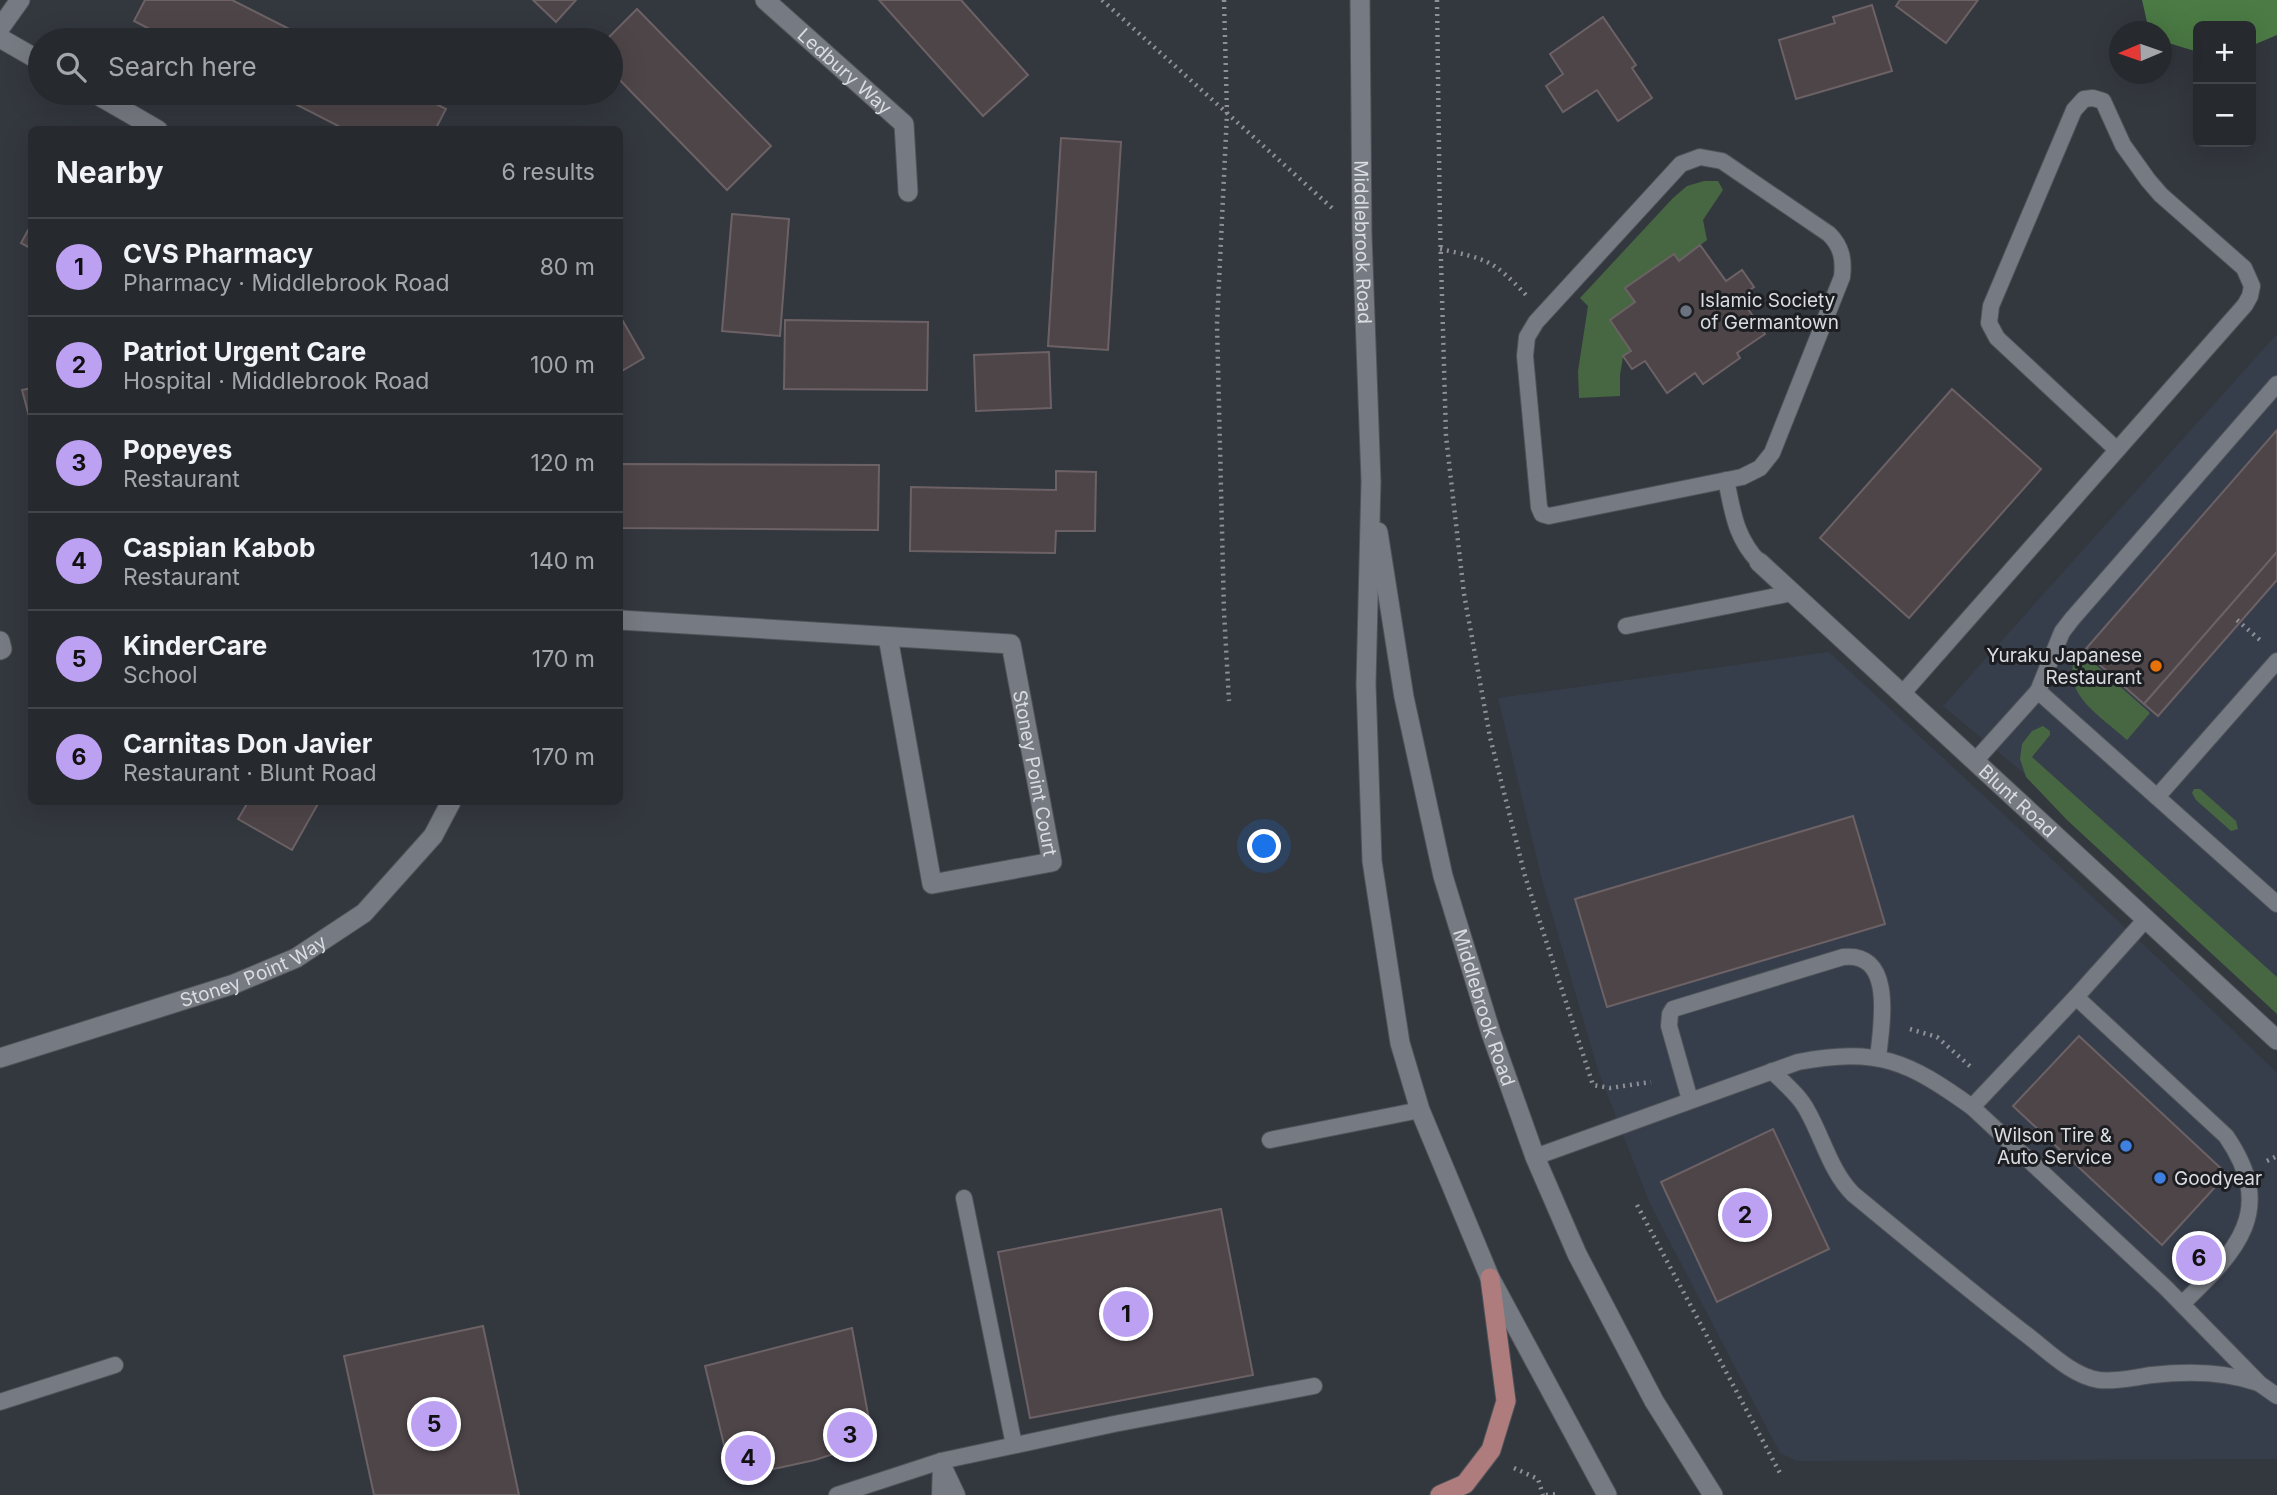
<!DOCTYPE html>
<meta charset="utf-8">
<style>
body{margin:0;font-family:Inter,sans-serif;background:#2e3136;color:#f1f3f6}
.controls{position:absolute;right:21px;top:21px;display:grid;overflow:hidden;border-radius:10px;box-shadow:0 7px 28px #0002}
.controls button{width:63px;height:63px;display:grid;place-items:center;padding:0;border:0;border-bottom:2px solid #42454a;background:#26292e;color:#f1f3f6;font:35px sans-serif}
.compass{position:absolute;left:2109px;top:21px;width:63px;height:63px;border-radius:50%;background:#26292e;box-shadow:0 7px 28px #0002;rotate:268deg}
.you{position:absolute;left:1265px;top:847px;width:24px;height:24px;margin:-18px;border:5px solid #fff;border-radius:50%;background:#1a73e8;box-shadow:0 0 0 10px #1a73e833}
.badge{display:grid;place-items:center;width:46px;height:46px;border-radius:50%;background:#bca0f2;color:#111;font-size:23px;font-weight:700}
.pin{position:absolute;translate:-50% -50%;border:4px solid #fff;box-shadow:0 2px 7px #0006}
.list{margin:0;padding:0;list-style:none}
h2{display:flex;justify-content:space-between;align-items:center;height:91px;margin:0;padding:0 28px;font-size:30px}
h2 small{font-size:23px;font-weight:400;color:#a4a6aa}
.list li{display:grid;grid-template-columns:46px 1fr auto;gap:21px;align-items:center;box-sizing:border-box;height:98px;padding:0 28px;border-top:2px solid #42454a}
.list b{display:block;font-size:26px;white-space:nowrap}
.list p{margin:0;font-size:23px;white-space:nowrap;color:#a4a6aa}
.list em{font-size:23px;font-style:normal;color:#a4a6aa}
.icon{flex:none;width:38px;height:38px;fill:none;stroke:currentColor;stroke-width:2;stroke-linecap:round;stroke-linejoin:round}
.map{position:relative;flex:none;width:2277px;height:1495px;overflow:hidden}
.search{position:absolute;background:#26292e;box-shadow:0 7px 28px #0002;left:28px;top:28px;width:595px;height:77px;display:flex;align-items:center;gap:18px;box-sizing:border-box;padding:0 24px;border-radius:38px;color:#a4a6aa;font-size:26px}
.panel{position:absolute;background:#26292e;box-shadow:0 7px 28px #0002;left:28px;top:126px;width:595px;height:679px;border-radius:10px}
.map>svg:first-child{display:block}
.built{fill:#373e4b}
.green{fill:#476642}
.forest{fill:#4c7b45}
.building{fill:#4e4548;stroke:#6c6266;stroke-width:2}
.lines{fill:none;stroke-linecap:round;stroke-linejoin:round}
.service-casing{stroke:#4f5359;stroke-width:18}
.minor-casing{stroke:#4f5359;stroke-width:21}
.tertiary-casing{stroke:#4f5359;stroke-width:21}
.primary-casing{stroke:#4f5359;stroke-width:21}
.path{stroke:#8d9196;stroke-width:4.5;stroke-dasharray:2 5;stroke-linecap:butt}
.service{stroke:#767a82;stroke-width:16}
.minor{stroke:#767a82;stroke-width:19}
.tertiary{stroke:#767a82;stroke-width:19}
.primary{stroke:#ae7c7c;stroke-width:19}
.worship-dot{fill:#6b7280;stroke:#1c1e21;stroke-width:2.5}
.food-dot{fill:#e8710a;stroke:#1c1e21;stroke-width:2.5}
.shop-dot{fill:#3f7fe0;stroke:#1c1e21;stroke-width:2.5}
.labels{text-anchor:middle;stroke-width:6;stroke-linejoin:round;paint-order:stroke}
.street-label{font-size:19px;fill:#d9dce0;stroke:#1c1e21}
.poi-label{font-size:19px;fill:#d9dce0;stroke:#1c1e21;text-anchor:start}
</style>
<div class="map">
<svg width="2277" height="1495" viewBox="0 0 2277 1495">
<rect width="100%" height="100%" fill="#33373e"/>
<!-- built -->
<g class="built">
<path d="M2277,334V1007L2026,775L1943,706Z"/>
<path d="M1829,652L2159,959L2277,1073V1459L1797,1461L1780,1453L1650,1204L1599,1073L1542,880L1498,698Z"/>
</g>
<!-- green -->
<g class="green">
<path d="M1704,181H1718L1723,190L1703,220L1707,240L1679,261L1626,288L1635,302L1631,351L1623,357L1620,375V396L1579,398L1578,371L1588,306L1580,298L1673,198L1687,186Z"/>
<path d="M2079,650L2150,713L2127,740C2100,715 2055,691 2079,650Z"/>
<path d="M2043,726L2050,731V735L2032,757L2277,977V1014L2067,820L2026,777L2020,759L2022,744L2032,731Z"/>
<path d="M2194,789H2200L2236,821L2238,829L2231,831L2196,800L2192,793Z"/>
</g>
<!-- forest -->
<path class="forest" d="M2142,0H2277V35L2251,46V26H2198V52L2162,41V32L2149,31Z"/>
<!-- building -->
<g class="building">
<path d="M145,0H232L311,40H171L134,21Z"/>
<path d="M533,0H576L556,22Z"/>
<path d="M879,0H961L1028,75L983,116Z"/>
<path d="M1900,0H1978L1946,43L1896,6Z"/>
<path d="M1872,5L1892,71L1796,99L1779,40L1835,23L1833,17Z"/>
<path d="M637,9L771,146L727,190L611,71V40H606Z"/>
<path d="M1603,17L1636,65L1632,68L1652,98L1618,121L1597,90L1563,112L1546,86L1563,74L1550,54Z"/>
<path d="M274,93H414L446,109L435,130H346Z"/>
<path d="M1061,138L1121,142L1108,350L1048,346Z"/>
<path d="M732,214L789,219L780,336L722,331Z"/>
<path d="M32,223V249L21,243Z"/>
<path d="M1700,245L1726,281L1742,270L1754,287L1740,297L1765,334L1737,353L1740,358L1703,384L1695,373L1667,393L1645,361L1632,369L1623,356L1631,351L1610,320L1635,302L1625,288L1674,254L1679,261Z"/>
<path d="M620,316L644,358L620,372Z"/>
<path d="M785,320L928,322L927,390L784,389Z"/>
<path d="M1049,352L1051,408L976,411L974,355Z"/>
<path d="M32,388V427L22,390Z"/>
<path d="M1952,389L2041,469L1909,618L1820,538Z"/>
<path d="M2277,430V552L2144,704L2084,651Z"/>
<path d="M620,464L879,465L878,530L620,528Z"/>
<path d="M1056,471L1096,472L1095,531H1056L1055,553L910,551L911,487L1056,490Z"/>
<path d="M2277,552V580L2158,716L2144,704Z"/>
<path d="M248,802H319L292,850L238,819Z"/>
<path d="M1853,816L1885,924L1607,1007L1575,899Z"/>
<path d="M2079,1036L2227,1174L2162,1245L2013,1106Z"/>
<path d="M1773,1129L1829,1249L1717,1302L1661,1182Z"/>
<path d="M1221,1209L1253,1375L1030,1418L998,1252Z"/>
<path d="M483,1326L519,1495H374L344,1356Z"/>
<path d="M852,1328L873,1441L815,1460L732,1478L705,1366Z"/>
</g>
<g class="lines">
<defs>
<g id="service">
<path d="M1700,157L1722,161L1829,234C1842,247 1844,260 1842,277L1772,453L1760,468L1742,477L1549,516L1542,514L1539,507L1525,356L1527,337L1536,322L1681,164Z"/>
<path d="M1726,480C1733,512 1735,537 1759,562"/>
<path d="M1626,626L1792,593"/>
<path d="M2038,691L2062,632L2072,619L2277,384"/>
<path d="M1902,694L2245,305L2250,296L2252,286L2244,268L2161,195L2148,180L2123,145L2103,101L2093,98L2084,99L2074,110L1991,306L1989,323L1997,338L2116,449"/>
<path d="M1975,761L2038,691L2277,904"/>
<path d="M2157,797L2277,661"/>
<path d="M2146,919L2076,997L2226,1136C2277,1210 2238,1250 2182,1304"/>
<path d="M1772,1071C1785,1084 1800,1096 1808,1112C1823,1139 1831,1172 1853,1194C1909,1240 1965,1287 2023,1332C2045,1348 2071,1376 2099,1380C2116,1382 2136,1377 2152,1375C2188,1371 2224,1371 2258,1383"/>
<path d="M1690,1100L1669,1026L1670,1014L1673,1009L1843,957C1896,951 1881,1027 1878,1058"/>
<path d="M1972,1107L2076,997"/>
<path d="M1270,1140L1420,1110"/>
<path d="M1535,1157L1798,1062C1878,1047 1908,1061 1972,1107L2166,1288L2260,1384L2277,1396"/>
<path d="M964,1198L1014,1445"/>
<path d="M0,1402L115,1365"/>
<path d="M941,1461L957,1495"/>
<path d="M837,1495L941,1461L1114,1424L1314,1386"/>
<path d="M940,1495L941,1463"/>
</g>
<g id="minor">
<path id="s1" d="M765,0L904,124L908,192"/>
<path d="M0,28L20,0"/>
<path d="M0,38L40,61"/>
<path d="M94,93L158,130"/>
<path id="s2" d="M1759,562L2277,1040"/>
<path id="s3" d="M620,620L1011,644L1052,862L932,884L888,637"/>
<path d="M0,641L2,649L0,650"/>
<path id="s4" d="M0,1058L234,984L296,958L364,913L433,836L451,802"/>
</g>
<g id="tertiary">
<path id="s5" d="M1360,0L1362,235L1371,481L1366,684L1372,861L1400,1043L1420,1110L1490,1278L1607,1495"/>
<path id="s6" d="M1378,532L1404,697L1443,876L1491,1033L1535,1157L1577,1254L1654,1401L1713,1495"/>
</g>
<path id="primary" d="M1440,1495L1465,1484L1491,1450L1506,1401L1490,1278"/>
</defs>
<!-- service casing -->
<use href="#service" class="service-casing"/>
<!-- minor casing -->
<use href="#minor" class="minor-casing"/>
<!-- tertiary casing -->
<use href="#tertiary" class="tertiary-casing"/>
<!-- primary casing -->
<use href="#primary" class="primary-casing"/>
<!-- path -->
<g class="path">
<path d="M1102,0L1332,208"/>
<path d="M1224,0L1227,113L1217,324L1224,612L1229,701"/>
<path d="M1437,0L1440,226L1446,436L1464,594L1490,737L1525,876L1593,1085L1610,1088L1651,1082"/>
<path d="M1440,249C1487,259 1493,260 1526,295"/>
<path d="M2237,620L2260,640"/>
<path d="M1910,1029L1937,1037L1972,1068"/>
<path d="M2267,1161L2277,1156"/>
<path d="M1637,1205L1780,1473"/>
<path d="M1514,1468L1538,1479L1543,1495"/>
<path d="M1546,1495L1560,1494"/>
</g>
<!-- service -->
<use href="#service" class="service"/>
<!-- minor -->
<use href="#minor" class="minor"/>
<!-- tertiary -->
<use href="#tertiary" class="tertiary"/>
<!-- primary -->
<use href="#primary" class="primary"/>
</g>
<!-- markers -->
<circle class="worship-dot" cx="1686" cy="311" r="7"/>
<circle class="food-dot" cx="2156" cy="666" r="7"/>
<g class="shop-dot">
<circle cx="2126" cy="1146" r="7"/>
<circle cx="2160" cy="1178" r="7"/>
</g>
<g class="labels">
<!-- street labels -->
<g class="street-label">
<text dy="7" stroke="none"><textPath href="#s1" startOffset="107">Ledbury Way</textPath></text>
<text dy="7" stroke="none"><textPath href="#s5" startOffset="242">Middlebrook Road</textPath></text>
<text dy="7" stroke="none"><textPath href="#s3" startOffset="523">Stoney Point Court</textPath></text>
<text dy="7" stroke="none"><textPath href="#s2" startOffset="352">Blunt Road</textPath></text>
<text dy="7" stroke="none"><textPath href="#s4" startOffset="268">Stoney Point Way</textPath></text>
<text dy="7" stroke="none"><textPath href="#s6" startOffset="488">Middlebrook Road</textPath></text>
</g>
<!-- poi labels -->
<g class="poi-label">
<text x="1700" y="307">Islamic Society<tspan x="1700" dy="22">of Germantown</tspan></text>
<text x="2142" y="662" text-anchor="end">Yuraku Japanese<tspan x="2142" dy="22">Restaurant</tspan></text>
<text x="2112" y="1142" text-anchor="end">Wilson Tire &amp;<tspan x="2112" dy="22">Auto Service</tspan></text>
<text x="2174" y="1185">Goodyear</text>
</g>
</g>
</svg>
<div class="controls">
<button>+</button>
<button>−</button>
</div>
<svg class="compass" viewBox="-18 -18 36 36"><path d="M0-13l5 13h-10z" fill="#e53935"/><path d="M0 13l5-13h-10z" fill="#a4a6aa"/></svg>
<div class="you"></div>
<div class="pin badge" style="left:1126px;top:1314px">1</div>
<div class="pin badge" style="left:1745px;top:1215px">2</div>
<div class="pin badge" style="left:850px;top:1435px">3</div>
<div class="pin badge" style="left:748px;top:1458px">4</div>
<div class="pin badge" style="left:434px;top:1424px">5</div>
<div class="pin badge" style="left:2199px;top:1258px">6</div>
<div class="search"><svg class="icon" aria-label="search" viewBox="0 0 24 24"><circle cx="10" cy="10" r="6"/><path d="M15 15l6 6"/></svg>Search here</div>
<section class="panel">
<h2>Nearby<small>6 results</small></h2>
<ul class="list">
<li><span class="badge">1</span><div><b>CVS Pharmacy</b><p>Pharmacy · Middlebrook Road</p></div><em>80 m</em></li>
<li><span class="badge">2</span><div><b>Patriot Urgent Care</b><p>Hospital · Middlebrook Road</p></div><em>100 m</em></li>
<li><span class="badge">3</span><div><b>Popeyes</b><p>Restaurant</p></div><em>120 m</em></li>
<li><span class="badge">4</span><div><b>Caspian Kabob</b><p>Restaurant</p></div><em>140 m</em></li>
<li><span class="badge">5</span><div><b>KinderCare</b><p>School</p></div><em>170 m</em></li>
<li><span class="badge">6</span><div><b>Carnitas Don Javier</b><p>Restaurant · Blunt Road</p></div><em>170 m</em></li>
</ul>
</section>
</div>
